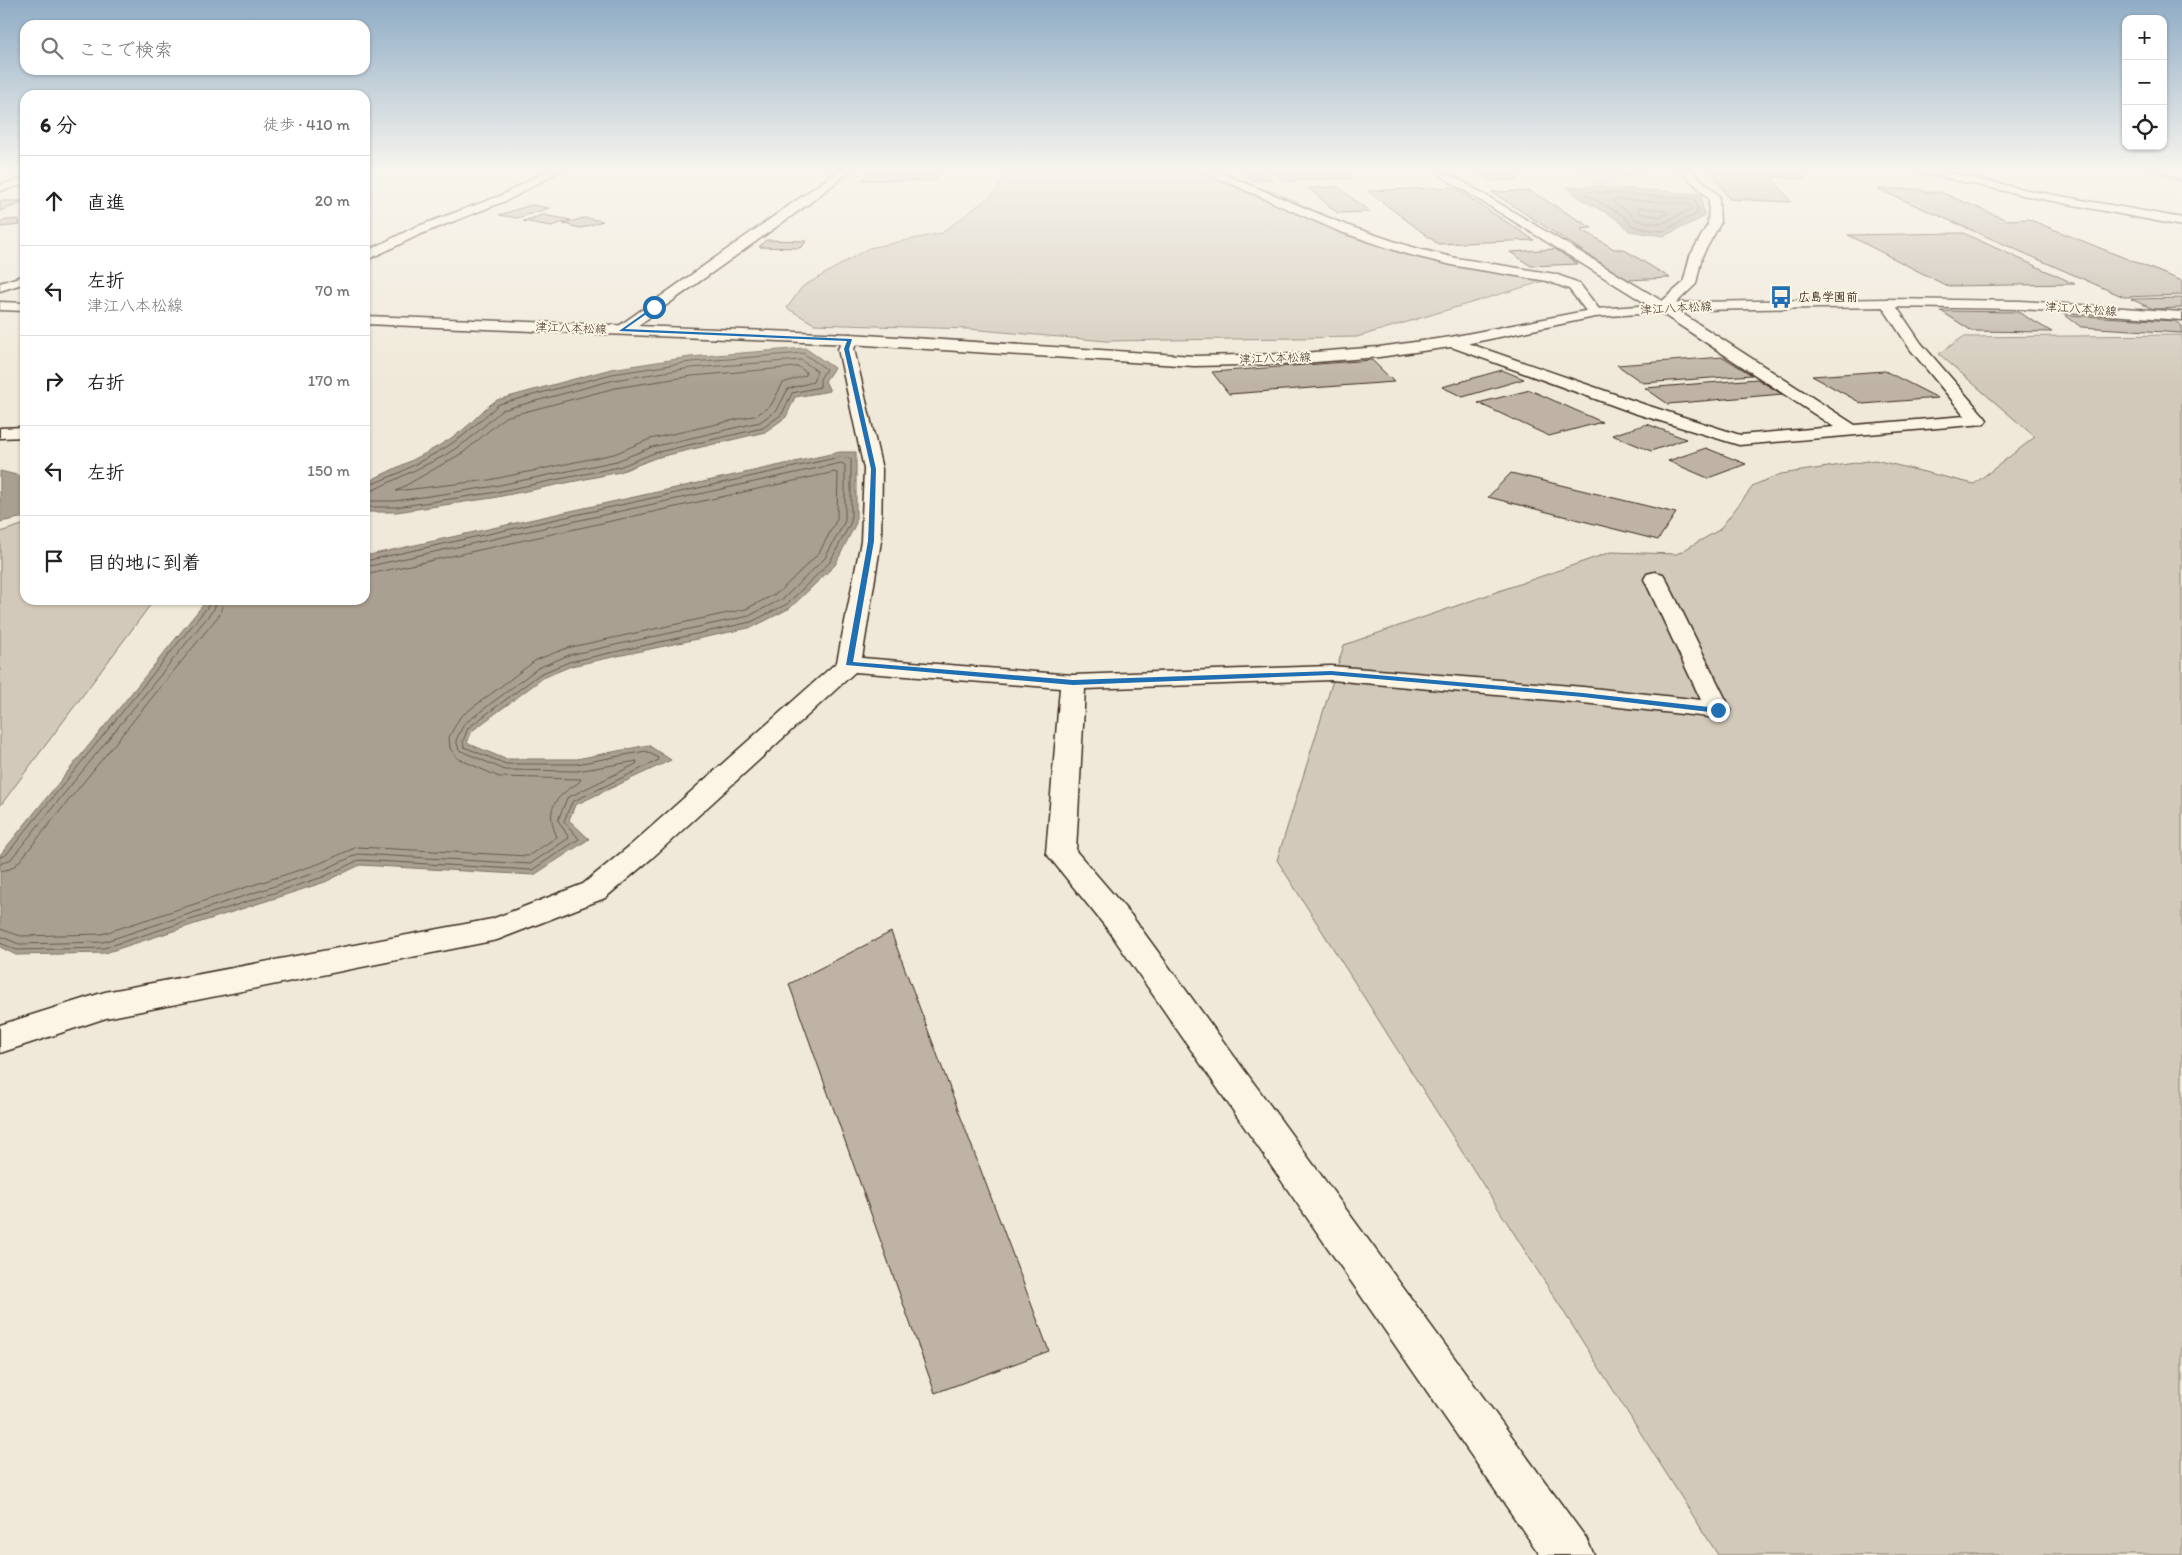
<!DOCTYPE html>
<html lang="ja">
<meta charset="utf-8">
<style>
body{margin:0;font-family:Itim,"Klee One",sans-serif;background:#f2f2f2;color:#222}
.controls{position:absolute;right:15px;top:15px;display:grid;overflow:hidden;border-radius:10px;box-shadow:0 1px 4px #0004}
.controls button{width:45px;height:45px;display:grid;place-items:center;padding:0;border:0;border-bottom:1px solid #e0e0e0;background:#fff;color:#222;font:25px sans-serif}
.stop{position:absolute;width:15px;height:15px;margin:-11px;border:4px solid #1f6fb2;border-radius:50%;background:#fff}
.stop.end{background:#1f6fb2;border-color:#fff;box-shadow:0 1px 5px #0008}
.list{margin:0;padding:0;list-style:none}
h2{display:flex;justify-content:space-between;align-items:center;height:65px;margin:0;padding:0 20px;font-size:21px}
h2 small{font-size:16px;font-weight:400;color:#767676}
.list li{display:grid;grid-template-columns:32px 1fr auto;gap:15px;align-items:center;box-sizing:border-box;height:90px;padding:0 20px;border-top:1px solid #e0e0e0}
.list b{display:block;font-size:19px;white-space:nowrap}
.list p{margin:0;font-size:16px;white-space:nowrap;color:#767676}
.list em{font-size:16px;font-style:normal;color:#767676}
.icon{flex:none;width:28px;height:28px;fill:none;stroke:currentColor;stroke-width:2;stroke-linecap:round;stroke-linejoin:round}
.map{position:relative;flex:none;width:2182px;height:1555px;overflow:hidden}
.search{position:absolute;background:#fff;box-shadow:0 1px 4px #0004;left:20px;top:20px;width:350px;height:55px;display:flex;align-items:center;gap:12px;box-sizing:border-box;padding:0 18px;border-radius:15px;color:#767676;font-size:19px}
.panel{position:absolute;background:#fff;box-shadow:0 1px 4px #0004;left:20px;top:90px;width:350px;height:515px;border-radius:15px}
.map>svg:first-child{display:block}
.green{fill:#d2c9ba;stroke:#867a6c}
.water{fill:#aaa091;stroke:#7e7163}
.lines{fill:none;stroke-linecap:round;stroke-linejoin:round}
.shore{stroke:#67594c;stroke-width:1}
.building{fill:#beb3a4;stroke:#3b2a1e}
.minor-casing{stroke:#3b2a1e;stroke-width:3}
.major-casing{stroke:#3b2a1e;stroke-width:3}
.minor{fill:#fcf5e5;fill-rule:evenodd}
.major{fill:#fcf5e5;fill-rule:evenodd}
.route{fill:#1f6fb2}
.labels{text-anchor:middle;stroke-width:4;stroke-linejoin:round;paint-order:stroke}
.far-poi-label{font-size:12px;font-weight:bold;fill:#3b2a1e;stroke:#fcf5e5;text-anchor:start}
.far-street-label{font-size:12px;fill:#3b2a1e;stroke:#fcf5e5}
</style>
<div class="map">
<svg width="2182" height="1555" viewBox="0 0 2182 1555">
<rect width="100%" height="100%" fill="#f0e9d9"/>
<filter id="ink" filterUnits="userSpaceOnUse"><feTurbulence type="fractalNoise" baseFrequency=".02" numOctaves="2"/><feDisplacementMap in="SourceGraphic" scale="10" xChannelSelector="R" yChannelSelector="G"/><feConvolveMatrix kernelMatrix="1 2 1 2 8 2 1 2 1" color-interpolation-filters="sRGB"/></filter>
<g filter="url(#ink)">
<!-- green -->
<g class="green">
<path d="M1006,168H1186L1275,192L1357,231L1544,281L1357,337L1106,341L968,329L814,324L787,308L802,287L869,248L942,233L997,191Z"/>
<path d="M1578,168H1655L1598,186Z"/>
<path d="M2182,335V1555H1718L1277,860L1344,645L1611,552L1677,554L1719,530L1754,485L1781,474L1875,460L1974,484L2035,437L1939,354L1963,337Z"/>
<path d="M25,524V600H154L0,806V532Z"/>
</g>
<!-- water -->
<g class="water">
<path d="M1595,186L1701,194L1704,217L1664,236L1629,231C1613,210 1584,207 1567,187Z"/>
<path d="M805,348L834,368L825,381L830,391L795,397L786,417L765,432L655,458L620,472L492,498L396,512H365V483C397,467 431,453 460,432C474,422 481,410 497,400L611,369L690,357Z"/>
<path d="M840,452H856V523L835,565L790,608L753,627L571,666L543,678L472,731L467,743L505,759H577L648,745L671,760L575,805L569,820L589,839L534,875L360,865L325,882L105,953L16,955L0,947V855L207,600H365V556Z"/>
<path d="M0,471L25,477V517L0,522Z"/>
</g>
<g class="lines">
<!-- shore -->
<g class="shore">
<path d="M1588,191L1695,199L1698,213L1663,231L1644,229L1632,226L1623,215L1586,195Z"/>
<path d="M1616,199L1689,204L1691,209L1661,224L1636,220L1627,210L1614,203L1613,201Z"/>
<path d="M1641,208L1664,210L1666,213L1660,217L1639,213L1638,210Z"/>
<path d="M799,367L806,372V375L783,383L771,405L757,415L650,439L614,454L489,480L396,491L464,452L505,417L615,388L692,376Z"/>
<path d="M365,487L399,473L445,448L464,435L499,404L612,374L691,362L803,353L826,369L820,379V387L792,393L782,414L763,428L654,453L619,467L491,493L396,507H365"/>
<path d="M365,494L444,456L467,441L502,410L614,380L691,368L801,360L817,371L813,382L788,389L777,410L760,422L652,447L617,461L490,487L395,501H365"/>
<path d="M0,857L6,855L209,605L210,600"/>
<path d="M0,864L11,859L214,609L217,600"/>
<path d="M0,871L10,869L17,864L220,614L224,600"/>
<path d="M0,929L21,936L102,934L318,864L357,847L528,856L557,837C548,816 549,803 569,789C574,785 579,784 581,779L499,777L457,758L450,748L449,737L460,717L536,660L567,648L746,609L779,592L819,553L837,519L838,474L835,472L365,575"/>
<path d="M0,936L19,944L103,942L321,871L358,854L530,864L569,838L558,820L567,798L636,764L637,761L577,771L505,770L459,750L456,740L464,724L538,668L569,655L749,616L784,598L825,558L845,521V465L841,463L365,567"/>
<path d="M0,943L17,950L104,948L323,877L359,860L532,870L579,839L564,821L572,802L657,761L658,758L646,751L577,764H506L464,747L463,741L468,728L540,674L569,662L751,622L787,604L830,562L851,522V459L840,457L365,561"/>
</g>
</g>
<!-- building -->
<g class="building">
<path d="M1259,168L1272,179L1250,180L1238,169Z"/>
<path d="M1268,168H1337L1351,178L1285,181Z"/>
<path d="M1471,168H1496L1502,172H1478Z"/>
<path d="M1710,168H1798L1807,179L1772,177L1791,202L1729,199Z"/>
<path d="M871,170L940,171L934,181L863,180Z"/>
<path d="M1507,172L1519,180L1491,181L1479,173Z"/>
<path d="M1338,187L1370,212L1338,213L1308,188Z"/>
<path d="M1453,187L1534,240L1438,244L1368,191Z"/>
<path d="M1878,189H1918L1927,192H1940L2007,220L2028,219L2182,281V295L2124,297Z"/>
<path d="M1530,191L1592,228L1581,229L1614,249H1623L1670,278L1627,280L1492,192Z"/>
<path d="M0,201H25V202L0,211Z"/>
<path d="M531,205L549,208L517,218L499,215Z"/>
<path d="M543,215L571,220L551,226L523,221Z"/>
<path d="M584,218L603,221L581,228L563,224Z"/>
<path d="M18,219L20,225L0,227V221Z"/>
<path d="M1963,233L2075,284L1947,286L1848,235Z"/>
<path d="M766,240L807,241L800,248L759,247Z"/>
<path d="M1555,249L1578,264L1531,266L1510,252Z"/>
<path d="M2182,298V308L2153,309L2131,299Z"/>
<path d="M1941,311L2018,312L2052,332L1972,331Z"/>
<path d="M2065,315L2175,321L2182,326V333L2081,327Z"/>
<path d="M1723,357L1752,375L1643,383L1617,365Z"/>
<path d="M1372,360L1394,382L1229,394L1212,372Z"/>
<path d="M1502,370L1524,379L1463,397L1442,387Z"/>
<path d="M1885,371L1938,398L1863,404L1812,376Z"/>
<path d="M1757,379L1782,394L1668,404L1645,388Z"/>
<path d="M1530,390L1602,422L1549,436L1478,403Z"/>
<path d="M1647,424L1686,439L1651,451L1612,435Z"/>
<path d="M1706,448L1746,464L1708,478L1668,461Z"/>
<path d="M1511,473L1676,513L1658,540L1488,497Z"/>
<path d="M891,932L1049,1351L935,1393L789,984Z"/>
</g>
<g class="lines">
<defs>
<g id="minor">
<path d="M552,168H565L508,200L421,234L365,261V252L413,228L500,196Z"/>
<path d="M842,168H854L807,205L626,334H616L614,331L616,328Z"/>
<path d="M1195,168H1209L1346,225L1414,248L1456,258L1555,274L1579,283L1602,313L1600,316H1590L1569,289L1547,281L1456,266L1406,254L1338,231Z"/>
<path d="M1678,168H1689L1719,196L1720,224L1702,256L1696,284L1672,307L1855,425L1965,416L1910,349L1880,303L1882,300H1892L1921,343L1984,416L1987,420L1984,424L1739,445L1634,413L1446,345L1443,342L1446,339H1456L1646,405L1740,435L1834,427L1658,311L1441,176L1446,173L1450,174L1662,301L1683,283L1690,256L1708,224L1709,199Z"/>
<path d="M1909,168H1928L2032,191L2182,218V226L2032,197L1914,171Z"/>
<path d="M25,178V184L0,191V185Z"/>
<path d="M25,275V283L0,291V283Z"/>
<path d="M850,334L858,339L854,349L882,469L881,541L862,658L1073,675L1331,666L1583,687L1701,700L1644,579L1647,574L1655,572L1663,574L1666,579L1731,710L1727,715L1718,718L1583,703L1331,680L1085,689L1076,851L1131,915L1586,1538L1594,1555H1540L1109,931L1046,853L1060,688L855,672L652,858L605,898L497,940L106,1018L0,1053V1025L105,992L492,919L583,884L632,844L837,662L861,541L864,469L838,349L845,336Z"/>
<path d="M25,427V437L0,438V428Z"/>
</g>
<g id="major">
<path d="M2152,168H2167L2182,173V180Z"/>
<path d="M1887,299L2021,301L2182,312V320L2021,309L1887,307L1696,310L1595,317L1451,347L1379,357L1290,364L1194,366L850,344L365,324V316L850,334L1194,356L1290,354L1379,347L1451,337L1595,309L1696,302Z"/>
<path d="M0,302L25,303V311L0,310Z"/>
</g>
</defs>
<!-- minor casing -->
<use href="#minor" class="minor-casing"/>
<!-- major casing -->
<use href="#major" class="major-casing"/>
<!-- minor -->
<use href="#minor" class="minor"/>
<!-- major -->
<use href="#major" class="major"/>
</g>
</g>
<!-- sky -->
<linearGradient id="sky" x2="0" y2="1"><stop stop-color="#8facc5"/><stop offset="0.44" stop-color="#f8f5ee"/><stop offset="1" stop-color="#f8f5ee" stop-opacity="0"/></linearGradient>
<rect width="2182" height="386" fill="url(#sky)"/>
<!-- route -->
<path class="route" d="M654,306L655,308L625,329L852,339L849,349L876,469L874,541L853,662L1073,680L1331,671L1583,693L1718,708L1722,710L1718,713L1583,697L1331,675L1073,685L846,665L868,541L871,469L844,349L847,341L619,331Z"/>
<!-- icons -->
<defs>
<symbol id="bus-bare" viewBox="-9 -9 18 18"><path d="M-5-6H5V4H4V6H2V4H-2V6H-4V4H-5ZM-3.5-4V0h7V-4ZM-3.5 1.2v1.5H-2V1.2ZM2 1.2v1.5H3.5V1.2Z" fill="#1f6fb2" stroke="#fcf5e5" stroke-width="2.5" paint-order="stroke"/></symbol>
</defs>
<g fill-rule="evenodd">
<use href="#bus-bare" x="1765" y="281" width="32" height="32"/>
</g>
<g class="labels">
<!-- far-poi labels -->
<g class="far-poi-label">
<text x="1798" y="301">広島学園前</text>
</g>
<!-- far-street labels -->
<g class="far-street-label">
<text transform="translate(1676 308) rotate(-3)" y="4">津江八本松線</text>
<text transform="translate(2081 309) rotate(4)" y="4">津江八本松線</text>
<text transform="translate(571 328) rotate(2)" y="4">津江八本松線</text>
<text transform="translate(1275 358) rotate(-2)" y="4">津江八本松線</text>
</g>
</g>
</svg>
<div class="controls">
<button>+</button>
<button>−</button>
<button><svg class="icon" aria-label="locate" viewBox="0 0 24 24"><circle cx="12" cy="12" r="6"/><path d="M12 2v4M12 18v4M2 12h4M18 12h4"/></svg></button>
</div>
<div class="stop" style="left:654px;top:307px"></div>
<div class="stop end" style="left:1718px;top:710px"></div>
<div class="search"><svg class="icon" aria-label="search" viewBox="0 0 24 24"><circle cx="10" cy="10" r="6"/><path d="M15 15l6 6"/></svg>ここで検索</div>
<section class="panel">
<h2>6 分<small>徒歩 · 410 m</small></h2>
<ul class="list">
<li><svg class="icon" aria-label="ahead" viewBox="0 0 24 24"><path d="M12 20V5M6 11l6-6 6 6"/></svg><div><b>直進</b></div><em>20 m</em></li>
<li><svg class="icon" aria-label="left" viewBox="0 0 24 24"><path d="M17 20v-9H6M10 6l-5 5 5 5"/></svg><div><b>左折</b><p>津江八本松線</p></div><em>70 m</em></li>
<li><svg class="icon" aria-label="right" viewBox="0 0 24 24"><path d="M7 20v-9h11M14 6l5 5-5 5"/></svg><div><b>右折</b></div><em>170 m</em></li>
<li><svg class="icon" aria-label="left" viewBox="0 0 24 24"><path d="M17 20v-9H6M10 6l-5 5 5 5"/></svg><div><b>左折</b></div><em>150 m</em></li>
<li><svg class="icon" aria-label="arrive" viewBox="0 0 24 24"><path d="M6 21V4h12l-3 4 3 4H6"/></svg><div><b>目的地に到着</b></div></li>
</ul>
</section>
</div>
